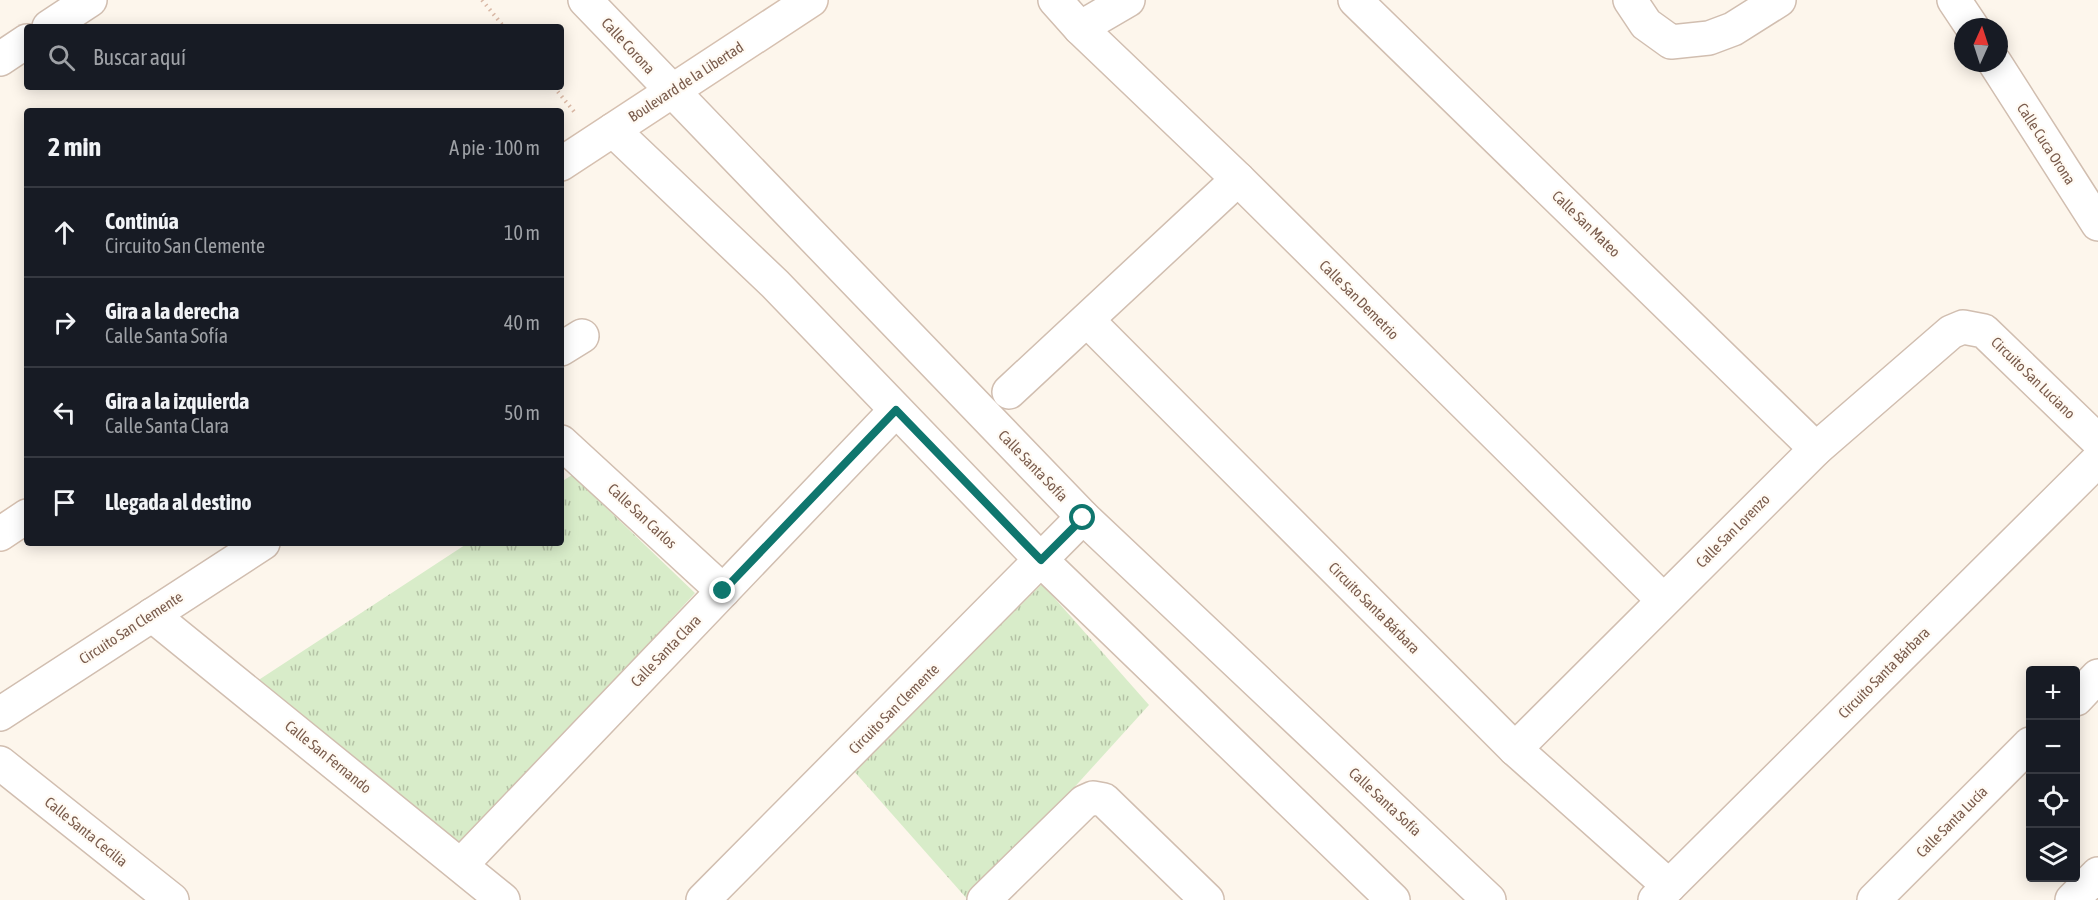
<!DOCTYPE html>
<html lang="es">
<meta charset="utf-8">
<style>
body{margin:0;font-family:"Asap Condensed",sans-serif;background:#20242c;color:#f1f3f6}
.controls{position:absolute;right:18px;bottom:18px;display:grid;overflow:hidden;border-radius:6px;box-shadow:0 3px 15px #0003}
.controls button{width:54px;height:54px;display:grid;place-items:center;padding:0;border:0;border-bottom:2px solid #363941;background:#171b24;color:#f1f3f6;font:30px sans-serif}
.compass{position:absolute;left:1954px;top:18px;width:54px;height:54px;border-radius:50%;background:#171b24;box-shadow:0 3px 15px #0003;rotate:3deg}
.stop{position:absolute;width:18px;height:18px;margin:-14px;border:4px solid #0f766e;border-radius:50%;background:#fff}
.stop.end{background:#0f766e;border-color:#fff;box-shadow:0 2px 6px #0008}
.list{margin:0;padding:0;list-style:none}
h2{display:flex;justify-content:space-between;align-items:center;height:78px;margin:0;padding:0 24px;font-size:26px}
h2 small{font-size:20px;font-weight:400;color:#9ea1a6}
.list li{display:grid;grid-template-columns:39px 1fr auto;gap:18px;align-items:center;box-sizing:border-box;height:90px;padding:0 24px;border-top:2px solid #363941}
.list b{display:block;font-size:22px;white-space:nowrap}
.list p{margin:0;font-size:20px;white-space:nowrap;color:#9ea1a6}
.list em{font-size:20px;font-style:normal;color:#9ea1a6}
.icon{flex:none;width:33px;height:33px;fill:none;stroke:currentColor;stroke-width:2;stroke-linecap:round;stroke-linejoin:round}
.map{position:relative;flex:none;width:2098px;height:900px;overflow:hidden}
.search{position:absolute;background:#171b24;box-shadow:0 3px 15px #0003;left:24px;top:24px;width:540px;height:66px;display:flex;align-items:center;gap:15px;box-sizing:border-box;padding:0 21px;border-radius:6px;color:#9ea1a6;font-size:22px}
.panel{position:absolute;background:#171b24;box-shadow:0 3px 15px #0003;left:24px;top:108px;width:540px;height:438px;border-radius:6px}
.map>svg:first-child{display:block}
.park{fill:url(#park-tufts)}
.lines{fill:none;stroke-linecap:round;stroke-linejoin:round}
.street-casing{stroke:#d1beb0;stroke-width:36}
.secondary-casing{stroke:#d6c0b0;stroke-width:36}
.path{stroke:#d9b8a5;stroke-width:4;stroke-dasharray:1.5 4.5;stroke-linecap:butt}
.street{stroke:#fff;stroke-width:33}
.secondary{stroke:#fff;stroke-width:33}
.route{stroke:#0f766e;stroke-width:8}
.labels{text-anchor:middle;stroke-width:4.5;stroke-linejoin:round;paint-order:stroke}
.street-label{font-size:15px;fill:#7a5c4d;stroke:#fffaf3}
</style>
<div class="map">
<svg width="2098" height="900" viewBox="0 0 2098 900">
<defs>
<pattern id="park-tufts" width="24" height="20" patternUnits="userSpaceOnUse" patternTransform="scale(1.5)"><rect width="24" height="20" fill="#d8ecc9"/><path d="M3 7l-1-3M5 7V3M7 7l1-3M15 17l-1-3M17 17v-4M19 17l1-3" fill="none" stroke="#b4c2a5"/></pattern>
</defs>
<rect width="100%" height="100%" fill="#fdf6ec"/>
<!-- park -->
<g class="park">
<path d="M572,475L695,593L458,852L254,683L468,543H561V482Z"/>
<path d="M1042,584L1149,705L972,900H968L853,770Z"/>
</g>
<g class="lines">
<defs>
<g id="street">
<path d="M585,0L1083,517L1489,900"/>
<path d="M1055,0L1080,28L1238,179L1663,600"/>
<path d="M1355,0L1816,449"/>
<path d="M1630,0L1646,24L1671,42L1709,38L1733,29L1779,0"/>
<path d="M1954,0L1972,27"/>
<path d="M49,27L90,0"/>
<path d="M1080,28L1128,0"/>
<path d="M0,59L27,41"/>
<path d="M1995,63L2098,224"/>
<path d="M613,130L775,284L1041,560L1393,900"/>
<path d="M1087,320L1515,749L1669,886"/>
<path d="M561,349L582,336"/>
<path d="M1009,392L1238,179"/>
<path d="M561,442L723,591"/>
<path d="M152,615L503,900"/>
<path d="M2076,699L2098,676"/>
<path d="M0,714L263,543"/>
<path d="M1515,749L1816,449L1951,332L1963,327L1984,331L2098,441"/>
<path d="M0,763L172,900"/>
<path d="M461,865L896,410"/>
<path d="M703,900L1083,517"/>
<path d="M984,900L1084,802L1093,798L1104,800L1207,900"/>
<path d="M1655,900L2098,460"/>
<path d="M1874,900L2030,744"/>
<path d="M2072,900L2098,874"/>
</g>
<g id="secondary">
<path d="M561,164L811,0"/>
<path d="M0,534L27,516"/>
</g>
</defs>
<!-- street casing -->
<use href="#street" class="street-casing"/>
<!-- secondary casing -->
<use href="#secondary" class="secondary-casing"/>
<!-- path -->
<g class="path">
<path d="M482,0L504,27"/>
<path d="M554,87L576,114"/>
</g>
<!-- street -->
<use href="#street" class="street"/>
<!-- secondary -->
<use href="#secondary" class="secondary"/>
</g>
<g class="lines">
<!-- route -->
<path class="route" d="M723,591L896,410L1041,560L1083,518"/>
</g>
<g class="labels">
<!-- street labels -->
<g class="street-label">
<text transform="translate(628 46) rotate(47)" y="5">Calle Corona</text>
<text transform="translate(686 82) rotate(-33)" y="5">Boulevard de la Libertad</text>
<text transform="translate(2046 144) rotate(57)" y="5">Calle Cuca Orona</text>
<text transform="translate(1586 224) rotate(44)" y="5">Calle San Mateo</text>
<text transform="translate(1359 300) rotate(45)" y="5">Calle San Demetrio</text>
<text transform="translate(2033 378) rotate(44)" y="5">Circuito San Luciano</text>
<text transform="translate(1033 466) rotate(46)" y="5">Calle Santa Sofía</text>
<text transform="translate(642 516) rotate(43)" y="5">Calle San Carlos</text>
<text transform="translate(1733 531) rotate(-45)" y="5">Calle San Lorenzo</text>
<text transform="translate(1374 608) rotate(45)" y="5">Circuito Santa Bárbara</text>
<text transform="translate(131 628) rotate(-33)" y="5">Circuito San Clemente</text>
<text transform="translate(666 651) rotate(-46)" y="5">Calle Santa Clara</text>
<text transform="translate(1884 673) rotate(-45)" y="5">Circuito Santa Bárbara</text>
<text transform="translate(894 709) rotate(-45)" y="5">Circuito San Clemente</text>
<text transform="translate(328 757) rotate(39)" y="5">Calle San Fernando</text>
<text transform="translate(1385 802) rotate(43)" y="5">Calle Santa Sofía</text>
<text transform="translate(1952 822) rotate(-45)" y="5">Calle Santa Lucía</text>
<text transform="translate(86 832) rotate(39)" y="5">Calle Santa Cecilia</text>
</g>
</g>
</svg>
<div class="controls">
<button>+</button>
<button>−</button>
<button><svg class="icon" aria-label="locate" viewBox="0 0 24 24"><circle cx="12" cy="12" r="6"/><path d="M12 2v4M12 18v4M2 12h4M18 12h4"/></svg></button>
<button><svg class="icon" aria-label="layers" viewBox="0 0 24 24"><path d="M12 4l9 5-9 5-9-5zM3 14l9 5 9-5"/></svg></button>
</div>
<svg class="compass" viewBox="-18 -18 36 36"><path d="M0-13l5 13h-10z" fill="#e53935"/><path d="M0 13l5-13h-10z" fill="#9ea1a6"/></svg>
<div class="stop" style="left:1083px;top:518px"></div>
<div class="stop end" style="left:723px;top:591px"></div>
<div class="search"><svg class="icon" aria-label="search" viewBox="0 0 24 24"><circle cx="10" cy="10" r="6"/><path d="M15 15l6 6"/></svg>Buscar aquí</div>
<section class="panel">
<h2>2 min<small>A pie · 100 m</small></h2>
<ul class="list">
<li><svg class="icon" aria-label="ahead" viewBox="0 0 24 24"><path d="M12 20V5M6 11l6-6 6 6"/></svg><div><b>Continúa</b><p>Circuito San Clemente</p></div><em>10 m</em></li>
<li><svg class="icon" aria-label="right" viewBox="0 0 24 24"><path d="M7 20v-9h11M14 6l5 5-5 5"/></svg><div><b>Gira a la derecha</b><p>Calle Santa Sofía</p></div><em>40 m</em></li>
<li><svg class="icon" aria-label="left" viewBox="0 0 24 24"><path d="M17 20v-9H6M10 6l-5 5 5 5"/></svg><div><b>Gira a la izquierda</b><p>Calle Santa Clara</p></div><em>50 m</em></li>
<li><svg class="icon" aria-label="arrive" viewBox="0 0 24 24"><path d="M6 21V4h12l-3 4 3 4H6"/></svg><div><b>Llegada al destino</b></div></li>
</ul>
</section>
</div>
